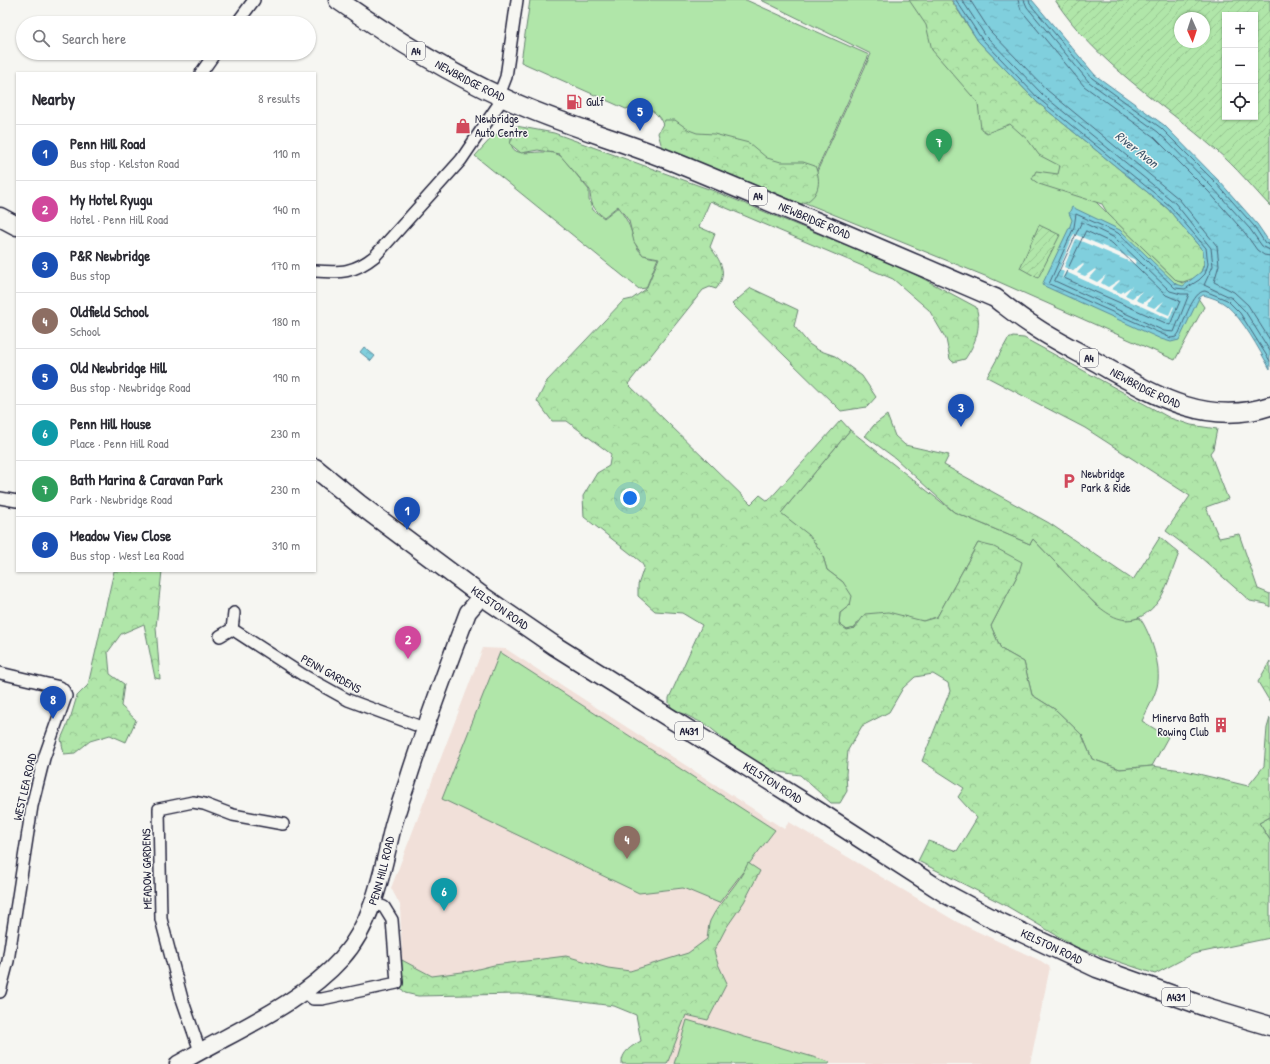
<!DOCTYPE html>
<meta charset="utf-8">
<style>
body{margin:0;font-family:"Patrick Hand",sans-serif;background:#f2f2f3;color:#2b2b33}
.controls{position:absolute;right:12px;top:12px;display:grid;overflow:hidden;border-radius:0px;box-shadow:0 1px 3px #0004}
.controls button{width:36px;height:36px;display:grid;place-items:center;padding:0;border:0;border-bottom:1px solid #e1e1e2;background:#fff;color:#2b2b33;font:20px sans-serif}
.compass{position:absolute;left:1174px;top:12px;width:36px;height:36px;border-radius:50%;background:#fff;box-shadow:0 1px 3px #0004;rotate:177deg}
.you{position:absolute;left:630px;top:498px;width:14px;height:14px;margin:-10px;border:3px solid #fff;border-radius:50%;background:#1a73e8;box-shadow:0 0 0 6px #1a73e833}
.badge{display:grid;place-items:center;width:26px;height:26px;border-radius:50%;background:#d1495b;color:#fff;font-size:13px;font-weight:700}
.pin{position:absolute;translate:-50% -33px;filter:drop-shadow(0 1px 2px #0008)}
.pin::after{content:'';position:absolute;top:21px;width:14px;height:12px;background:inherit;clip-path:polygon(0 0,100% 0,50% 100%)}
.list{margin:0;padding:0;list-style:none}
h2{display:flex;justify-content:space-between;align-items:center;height:52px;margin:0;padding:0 16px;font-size:17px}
h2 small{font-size:13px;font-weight:400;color:#7c7c81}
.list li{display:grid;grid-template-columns:26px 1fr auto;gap:12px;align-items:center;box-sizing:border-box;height:56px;padding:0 16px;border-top:1px solid #e1e1e2}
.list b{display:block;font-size:15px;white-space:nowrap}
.list p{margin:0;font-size:13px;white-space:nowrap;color:#7c7c81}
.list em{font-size:13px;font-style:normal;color:#7c7c81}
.icon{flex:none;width:22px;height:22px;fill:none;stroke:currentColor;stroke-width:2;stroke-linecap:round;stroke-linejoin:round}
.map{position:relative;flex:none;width:1270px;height:1064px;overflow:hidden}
.search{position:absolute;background:#fff;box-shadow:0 1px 3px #0004;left:16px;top:16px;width:300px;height:44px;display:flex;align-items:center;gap:10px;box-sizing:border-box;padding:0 14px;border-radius:22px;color:#7c7c81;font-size:15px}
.panel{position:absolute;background:#fff;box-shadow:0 1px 3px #0004;left:16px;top:72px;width:300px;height:500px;border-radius:0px}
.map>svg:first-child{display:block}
.built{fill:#f1e0d9}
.green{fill:#b0e6a9;stroke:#698472}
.forest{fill:url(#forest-crowns);stroke:#698472}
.garden{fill:url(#garden-furrows);stroke:#698472;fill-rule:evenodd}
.water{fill:url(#water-ripples);stroke:#5a8a9c}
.pier{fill:#f6f6f2}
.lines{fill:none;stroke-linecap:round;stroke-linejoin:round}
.shore{stroke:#48677c;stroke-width:1}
.street-casing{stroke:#22223b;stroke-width:14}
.secondary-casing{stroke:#22223b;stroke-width:19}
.primary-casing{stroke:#22223b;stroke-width:21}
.street{stroke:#f6f6f2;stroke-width:11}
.secondary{stroke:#f6f6f2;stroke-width:16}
.primary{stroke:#f6f6f2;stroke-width:18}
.labels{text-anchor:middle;stroke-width:3;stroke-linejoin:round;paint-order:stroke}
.shield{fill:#f6f6f2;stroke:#626272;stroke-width:1}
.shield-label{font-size:11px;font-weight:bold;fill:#22223b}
.street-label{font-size:12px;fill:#22223b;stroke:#f6f6f2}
.poi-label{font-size:12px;fill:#22223b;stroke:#f6f6f2;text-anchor:start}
.water-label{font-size:13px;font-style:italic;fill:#3e566c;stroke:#f6f6f2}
</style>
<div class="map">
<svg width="1270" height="1064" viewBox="0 0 1270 1064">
<defs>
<pattern id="forest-crowns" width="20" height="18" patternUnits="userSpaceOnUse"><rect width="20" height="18" fill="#b0e6a9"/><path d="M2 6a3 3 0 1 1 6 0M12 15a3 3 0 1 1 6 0" fill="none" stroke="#97c592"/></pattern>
<pattern id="garden-furrows" width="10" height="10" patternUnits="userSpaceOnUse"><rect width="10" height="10" fill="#b0e6a9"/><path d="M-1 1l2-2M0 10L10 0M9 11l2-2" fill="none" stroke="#97c592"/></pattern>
<pattern id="water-ripples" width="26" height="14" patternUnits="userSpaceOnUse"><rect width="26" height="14" fill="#80cfdd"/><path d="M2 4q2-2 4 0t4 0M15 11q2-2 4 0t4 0" fill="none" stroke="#6eb1bf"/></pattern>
</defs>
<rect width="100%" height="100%" fill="#f6f6f2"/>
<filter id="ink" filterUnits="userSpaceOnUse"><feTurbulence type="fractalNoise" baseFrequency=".025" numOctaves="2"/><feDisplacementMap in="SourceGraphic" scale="8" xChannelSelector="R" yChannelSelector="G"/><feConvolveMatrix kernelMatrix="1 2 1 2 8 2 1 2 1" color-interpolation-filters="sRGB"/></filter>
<g filter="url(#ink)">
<!-- built -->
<path class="built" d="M483,648L506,649L784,829L789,822L957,922L1041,961L1050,967L1030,1064H659L669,991L403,979L400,905L391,888Z"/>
<!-- green -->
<g class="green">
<path d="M530,0H746L869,55L802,202L664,128C659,110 644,103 626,109L521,62Z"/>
<path d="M761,0H918L1015,123L1177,281L1183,283L1187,282L1204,307L1175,360L990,278L803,202L871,54Z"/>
<path d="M504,132H512C504,169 543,142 562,157L589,190V200L593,210L604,218L618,207C621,212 626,218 628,223C637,242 633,257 658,258L646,288L639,289L475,156L494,135Z"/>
<path d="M850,430L954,512L1030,544L1033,539L1097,606L1125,620L1140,618C1151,635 1162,667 1157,687C1154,698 1147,710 1142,721L1168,737L1152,766L1120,769L1092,759L1082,735L1056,710L1032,695L1024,662L1001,649L991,626L1019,572L978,543L937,617L923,621L910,619L858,622L855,628L847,630L839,624L840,613L850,605L843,582L827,570L822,553L781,513Z"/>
<path d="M500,652L775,830L719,903L683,888L639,893L442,799Z"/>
<path d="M1270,817V840L1259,823Z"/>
<path d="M687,1020L830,1062L829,1064H674Z"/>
</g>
<!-- forest -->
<g class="forest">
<path d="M909,0H951L978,41L1037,102L1168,209L1203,251L1204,264L1201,272L1197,277L1183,282L1177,281L1108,214L1102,204L1039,184L1032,179L1036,171L1058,174L1060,166L1039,155L1028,140L1010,124L987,133L981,129L978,103L932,50L926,25Z"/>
<path d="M665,120H675L689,130L697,133L714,134L749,143L767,158L781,162H803L815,166C822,182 819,198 801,204L664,148L661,144L658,133Z"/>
<path d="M516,126L554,133L714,191L909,271L976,307C982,326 976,343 965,359L953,362L950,359L946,339L929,310L893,279L710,201L699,227L715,234L710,247C720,260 729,273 716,289L710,287L703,290L628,384L751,504L760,495L768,501L841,420L850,430L781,513L809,535L822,553L827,570L843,582L852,596L850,605L840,613L839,624L847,630L855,628L865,614L888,612L923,621L937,617L978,543L994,547L1022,562L1019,572L991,626L1001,649L1024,662L1032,695L1056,710L1082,735L1092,759L1120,769L1152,766L1182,770L1248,786L1264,766L1267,728L1270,718V817L1259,823L1270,840V938L1193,954L1155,974L1078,948L1005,905L918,861L928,841L957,851L977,818L958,797L964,788L922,761L950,691L948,683L933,674L915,677L903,688L889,712L862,726L848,750L846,774L847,791L840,803H831L800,775L772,771L754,763L708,726L672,708L669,703V698L702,625L682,613L655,611L638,596V585L644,567L640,561L584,517L583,496L597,473L609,466L611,454L567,421H552L537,401L547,381L623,301L632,299L646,289L659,258L643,255L634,242L629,221L618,206L604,217C593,210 590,202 590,190L559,154L538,150L521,153L510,144Z"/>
<path d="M751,288L798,310L794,326L809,344L818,350L835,356L862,376L876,397L867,407L841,411L732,304Z"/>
<path d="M1013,337L1024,338L1170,418L1191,425L1217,429L1213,449L1210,453L1228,499L1206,507L1219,538L1239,534L1258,589L1270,594V607L1266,604L1250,601L1199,556L1166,531L1190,496L1085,428L987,377L1008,339Z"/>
<path d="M887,415L895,436L905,445L949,455L944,465L1049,523L1133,580L1160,537L1179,553C1174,566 1165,594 1157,603C1125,641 1097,606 1073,581C1060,567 1046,553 1033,539L1030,544L954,512L895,458L865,436L874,425Z"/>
<path d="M114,571H162L156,627L160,679L155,678L144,624L121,634L108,652L110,674L124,684L121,706L136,720L126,742L110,735L90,741L75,753L64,754L61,739L71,716L77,696L88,685Z"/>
<path d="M1270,661V702L1258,682Z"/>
<path d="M748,863L760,871L744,902L726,928L714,951L718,964L727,983L708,1020L686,1015L667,1064H622C621,1052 632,1046 641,1041L636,1015L614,1006L518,994L418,996L405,993L397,983L400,959L432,976L470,971L494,965L566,956L608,968L630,971L688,953L707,939C708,933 708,926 710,921C720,900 739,884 748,863Z"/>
</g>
<!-- garden -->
<g class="garden">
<path d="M1055,0H1270V206C1253,188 1236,167 1217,151C1161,102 1097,64 1055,0ZM1225,15H1255V117H1225ZM1180,18H1204V42H1180Z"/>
<path d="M1039,225L1060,235L1038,278L1020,268Z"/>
</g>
<!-- water -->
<g class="water">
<path d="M952,0H1032L1095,75L1164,125L1220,182L1257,224L1270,243V369C1259,349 1243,319 1226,305C1220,300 1211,297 1203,295L1199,298L1179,340L1171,342L1161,339L1042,285L1070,226L1072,220L1069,213L1072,207L1120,230L1176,284L1183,286L1201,272L1204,264L1203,251L1168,209L1037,102L978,41Z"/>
<path d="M364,347L375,356L371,361L360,352Z"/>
</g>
<!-- pier -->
<path class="pier" d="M1074,234L1136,260L1135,264L1076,239L1064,267L1073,271L1083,264L1084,265L1077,273L1085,276L1095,269L1096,270L1089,278L1097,282L1106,275L1101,283L1108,287L1119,280L1120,281L1112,289L1121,293L1132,286L1125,295L1132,298L1142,291L1136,300L1143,303L1153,295L1147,305L1154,308L1164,301L1157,310L1169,315L1173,306L1174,307L1169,319L1066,272L1061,280L1064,272L1059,269Z"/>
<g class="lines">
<!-- shore -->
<g class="shore">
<path d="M956,0L981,38L1039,99L1170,206L1206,248L1208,264L1205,274L1199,280L1185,289L1175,288L1118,233L1076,214L1074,227L1049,284L1171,338L1176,337L1179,333C1184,322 1193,291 1205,291L1227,300L1240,313L1270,361"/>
<path d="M962,0L985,35L1043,95L1175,203L1211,248L1213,266L1204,285L1232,298L1245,311L1270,351"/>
<path d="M970,0L990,31L1047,90L1179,199L1217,246L1219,265L1214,282L1234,292L1248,305L1270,340"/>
<path d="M1018,0L1021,10L1084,86L1154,137L1209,192L1245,233L1257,250L1264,255L1270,256"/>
<path d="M1024,0L1027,7L1089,82L1158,132L1213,188L1250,229L1262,246L1270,250"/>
<path d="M1029,0L1030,4L1092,78L1161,128L1217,184L1254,226L1265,243L1270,245"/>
<path d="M1082,222L1115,238L1170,291L1181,294H1189L1174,332L1164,331L1055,281Z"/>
<path d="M1086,231L1112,243L1166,295L1180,301L1170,325L1064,278Z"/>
</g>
<defs>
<g id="street">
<path d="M237,23L254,0"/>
<path d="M201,73L215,53"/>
<path d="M499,95L506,77L517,0"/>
<path d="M315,271C341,273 354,273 375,256L461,160L503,98"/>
<path d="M0,498L17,501"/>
<path d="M232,629L303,675L348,700L424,728"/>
<path d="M220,636L232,629L234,613"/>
<path d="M0,673L60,687L64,691L66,696L44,758L32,806L8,961L0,992"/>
<path d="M305,992L313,999H322L397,983L392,920L384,907L373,903"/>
<path d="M200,1051L182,999L161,919L159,809L193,802L204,804L233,815L283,824"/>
</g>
<g id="secondary">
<path id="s1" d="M178,1064C232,1032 300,1005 342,958C374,922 382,871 393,826C397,812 402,797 407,783C425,725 447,668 468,612L482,596"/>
</g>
<g id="primary">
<path id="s2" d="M338,0C391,37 445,71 504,98C559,124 618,139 674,162C782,206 888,252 995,298C1007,307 1019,317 1032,325C1052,339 1075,350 1096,362C1151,393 1204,428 1270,406"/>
<path d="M0,217L17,226"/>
<path id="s3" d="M315,468L359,504L482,596L555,646L821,813L948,895L993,919L1097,968L1206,1007L1270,1026"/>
</g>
</defs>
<!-- street casing -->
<use href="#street" class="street-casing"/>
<!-- secondary casing -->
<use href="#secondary" class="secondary-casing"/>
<!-- primary casing -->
<use href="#primary" class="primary-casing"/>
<!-- street -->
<use href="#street" class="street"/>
<!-- secondary -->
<use href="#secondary" class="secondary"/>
<!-- primary -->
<use href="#primary" class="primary"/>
</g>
</g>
<!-- icons -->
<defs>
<symbol id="fuel-bare" viewBox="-9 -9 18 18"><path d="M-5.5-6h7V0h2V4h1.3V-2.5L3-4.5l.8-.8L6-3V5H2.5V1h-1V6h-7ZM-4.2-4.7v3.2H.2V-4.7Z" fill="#d1495b" stroke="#f6f6f2" stroke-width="2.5" paint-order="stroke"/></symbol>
<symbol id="shop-bare" viewBox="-9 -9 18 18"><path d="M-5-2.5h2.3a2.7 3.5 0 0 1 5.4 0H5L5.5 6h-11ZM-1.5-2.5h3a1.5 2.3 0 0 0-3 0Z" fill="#d1495b" stroke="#f6f6f2" stroke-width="2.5" paint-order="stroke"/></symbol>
<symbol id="parking-bare" viewBox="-9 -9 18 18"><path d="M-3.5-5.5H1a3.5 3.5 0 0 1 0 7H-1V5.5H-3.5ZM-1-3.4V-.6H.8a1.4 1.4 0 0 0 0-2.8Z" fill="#d1495b" stroke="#f6f6f2" stroke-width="2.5" paint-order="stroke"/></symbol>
<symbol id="building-bare" viewBox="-9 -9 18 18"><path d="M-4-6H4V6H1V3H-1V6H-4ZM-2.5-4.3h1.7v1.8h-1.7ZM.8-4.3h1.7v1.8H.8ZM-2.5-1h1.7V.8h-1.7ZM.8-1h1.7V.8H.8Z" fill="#d1495b" stroke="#f6f6f2" stroke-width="2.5" paint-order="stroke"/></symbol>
</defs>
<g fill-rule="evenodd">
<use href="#fuel-bare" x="563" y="91" width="22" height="22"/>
<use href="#shop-bare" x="452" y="115" width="22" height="22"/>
<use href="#parking-bare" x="1058" y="470" width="22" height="22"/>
<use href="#building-bare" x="1210" y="714" width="22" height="22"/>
</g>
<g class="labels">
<!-- shield labels -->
<g class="shield">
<rect x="407" y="42" width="18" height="18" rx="3"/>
<rect x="749" y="187" width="18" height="18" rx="3"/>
<rect x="1080" y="349" width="18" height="18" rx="3"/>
<rect x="675" y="722" width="28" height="18" rx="3"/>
<rect x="1162" y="988" width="28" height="18" rx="3"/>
</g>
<g class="shield-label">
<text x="416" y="55">A4</text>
<text x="758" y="200">A4</text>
<text x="1089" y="362">A4</text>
<text x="689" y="735">A431</text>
<text x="1176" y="1001">A431</text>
</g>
<!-- street labels -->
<g class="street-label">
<text dy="4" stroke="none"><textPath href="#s2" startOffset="155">NEWBRIDGE ROAD</textPath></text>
<text dy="4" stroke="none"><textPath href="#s2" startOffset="527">NEWBRIDGE ROAD</textPath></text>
<text dy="4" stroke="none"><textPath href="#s2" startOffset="899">NEWBRIDGE ROAD</textPath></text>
<text dy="4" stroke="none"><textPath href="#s3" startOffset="232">KELSTON ROAD</textPath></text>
<text transform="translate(331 674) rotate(29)" y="4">PENN GARDENS</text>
<text dy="4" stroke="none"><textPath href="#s3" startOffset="556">KELSTON ROAD</textPath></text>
<text transform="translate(25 787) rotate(-77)" y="4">WEST LEA ROAD</text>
<text transform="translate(147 869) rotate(-91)" y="4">MEADOW GARDENS</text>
<text dy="4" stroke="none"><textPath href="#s1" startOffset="293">PENN HILL ROAD</textPath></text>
<text dy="4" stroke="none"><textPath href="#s3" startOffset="880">KELSTON ROAD</textPath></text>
</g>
<!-- poi labels -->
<g class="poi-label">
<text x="586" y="106">Gulf</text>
<text x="475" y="123">Newbridge<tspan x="475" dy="14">Auto Centre</tspan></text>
<text x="1081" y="478">Newbridge<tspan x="1081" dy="14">Park &amp; Ride</tspan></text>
<text x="1209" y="722" text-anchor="end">Minerva Bath<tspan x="1209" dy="14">Rowing Club</tspan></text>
</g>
<!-- water labels -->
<g class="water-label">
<text transform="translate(1137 149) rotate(38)" y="5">River Avon</text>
</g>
</g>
</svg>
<div class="controls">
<button>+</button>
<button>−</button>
<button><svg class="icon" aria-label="locate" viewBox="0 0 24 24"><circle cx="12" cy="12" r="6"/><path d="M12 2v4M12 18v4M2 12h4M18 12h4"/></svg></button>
</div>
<svg class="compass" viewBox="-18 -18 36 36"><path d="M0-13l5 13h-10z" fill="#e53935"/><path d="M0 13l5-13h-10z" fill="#7c7c81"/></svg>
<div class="you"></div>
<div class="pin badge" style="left:407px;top:530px;background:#1a4fb4">1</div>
<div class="pin badge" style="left:408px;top:659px;background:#d1479c">2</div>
<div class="pin badge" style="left:961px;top:427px;background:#1a4fb4">3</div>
<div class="pin badge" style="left:627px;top:859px;background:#8d6e63">4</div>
<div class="pin badge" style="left:640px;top:131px;background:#1a4fb4">5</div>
<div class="pin badge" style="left:444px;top:911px;background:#0f9aa8">6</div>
<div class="pin badge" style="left:939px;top:162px;background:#2e9e5b">7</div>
<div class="pin badge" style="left:53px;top:719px;background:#1a4fb4">8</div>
<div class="search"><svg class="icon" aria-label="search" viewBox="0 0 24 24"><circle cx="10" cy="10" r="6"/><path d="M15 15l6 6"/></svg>Search here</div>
<section class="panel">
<h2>Nearby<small>8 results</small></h2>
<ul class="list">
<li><span class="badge" style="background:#1a4fb4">1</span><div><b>Penn Hill Road</b><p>Bus stop · Kelston Road</p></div><em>110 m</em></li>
<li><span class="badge" style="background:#d1479c">2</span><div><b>My Hotel Ryugu</b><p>Hotel · Penn Hill Road</p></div><em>140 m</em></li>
<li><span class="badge" style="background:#1a4fb4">3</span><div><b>P&amp;R Newbridge</b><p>Bus stop</p></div><em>170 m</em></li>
<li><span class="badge" style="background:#8d6e63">4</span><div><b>Oldfield School</b><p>School</p></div><em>180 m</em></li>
<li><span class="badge" style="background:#1a4fb4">5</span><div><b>Old Newbridge Hill</b><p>Bus stop · Newbridge Road</p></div><em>190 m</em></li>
<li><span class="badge" style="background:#0f9aa8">6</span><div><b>Penn Hill House</b><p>Place · Penn Hill Road</p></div><em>230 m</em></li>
<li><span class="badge" style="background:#2e9e5b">7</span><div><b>Bath Marina &amp; Caravan Park</b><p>Park · Newbridge Road</p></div><em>230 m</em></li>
<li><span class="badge" style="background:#1a4fb4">8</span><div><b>Meadow View Close</b><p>Bus stop · West Lea Road</p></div><em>310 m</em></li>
</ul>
</section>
</div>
